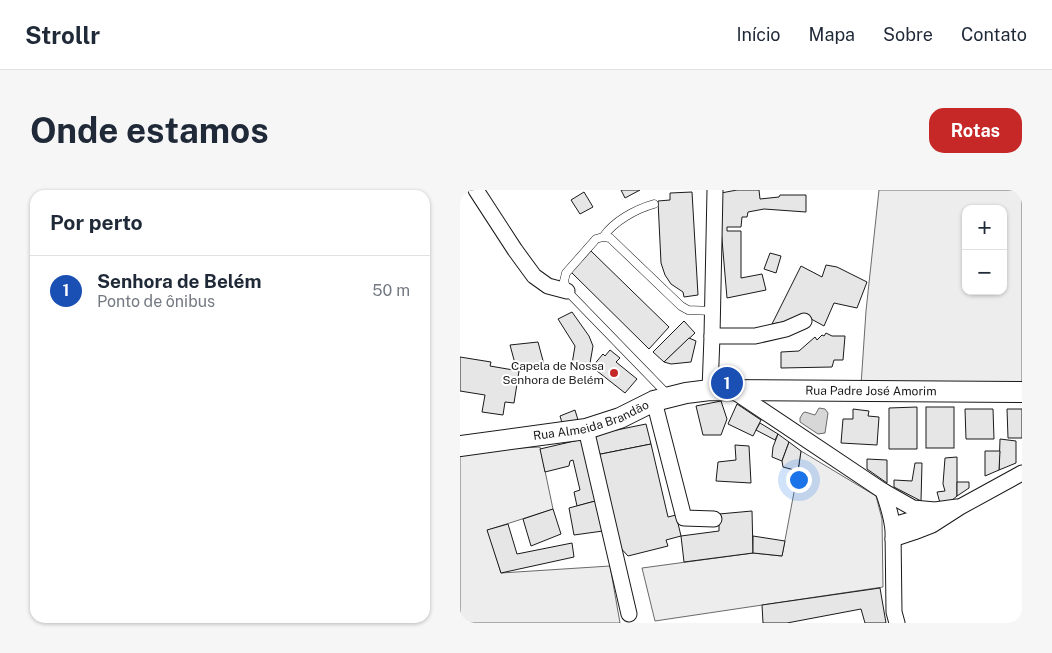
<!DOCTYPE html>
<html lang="pt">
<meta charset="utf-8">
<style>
body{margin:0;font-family:"Public Sans",sans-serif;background:#f6f6f7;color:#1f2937}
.controls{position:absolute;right:15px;top:15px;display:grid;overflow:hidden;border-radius:10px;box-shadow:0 1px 4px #0004}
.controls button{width:45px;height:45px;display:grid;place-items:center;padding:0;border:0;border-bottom:1px solid #e0e1e3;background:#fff;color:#1f2937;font:25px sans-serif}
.you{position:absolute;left:338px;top:289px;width:18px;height:18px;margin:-12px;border:4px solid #fff;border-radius:50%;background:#1a73e8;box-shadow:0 0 0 8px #1a73e833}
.badge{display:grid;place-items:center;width:32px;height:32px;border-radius:50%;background:#c62828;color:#fff;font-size:16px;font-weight:700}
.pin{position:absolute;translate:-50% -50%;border:2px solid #fff;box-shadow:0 1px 5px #0006}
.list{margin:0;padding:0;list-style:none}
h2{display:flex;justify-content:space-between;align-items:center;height:65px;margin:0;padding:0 20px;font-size:21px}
h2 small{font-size:16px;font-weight:400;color:#747a83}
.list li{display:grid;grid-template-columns:32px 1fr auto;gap:15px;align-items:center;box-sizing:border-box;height:70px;padding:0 20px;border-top:1px solid #e0e1e3}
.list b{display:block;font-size:19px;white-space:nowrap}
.list p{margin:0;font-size:16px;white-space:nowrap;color:#747a83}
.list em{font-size:16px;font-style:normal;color:#747a83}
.map{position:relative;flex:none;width:562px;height:433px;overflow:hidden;border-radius:15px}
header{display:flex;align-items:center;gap:30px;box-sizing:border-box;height:70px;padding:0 25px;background:#fff;border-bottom:1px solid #e0e1e3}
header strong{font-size:24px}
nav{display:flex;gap:28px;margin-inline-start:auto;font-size:18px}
.intro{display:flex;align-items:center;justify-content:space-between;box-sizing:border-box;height:120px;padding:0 30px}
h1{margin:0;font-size:35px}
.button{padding:12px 22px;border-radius:15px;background:#c62828;color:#fff;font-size:18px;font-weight:700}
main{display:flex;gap:30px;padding:0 30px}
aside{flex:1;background:#fff;border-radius:15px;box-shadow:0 1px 4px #0004}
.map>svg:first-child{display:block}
.built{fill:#ededed;stroke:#6a6a6a;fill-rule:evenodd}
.water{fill:#d7d7d7;stroke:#6a6a6a}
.building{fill:#e6e6e6;stroke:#1a1a1a}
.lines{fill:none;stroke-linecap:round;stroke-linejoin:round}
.lane-casing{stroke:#1a1a1a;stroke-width:9}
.street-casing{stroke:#1a1a1a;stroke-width:17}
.secondary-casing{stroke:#1a1a1a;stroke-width:22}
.lane{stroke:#fff;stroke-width:8}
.street{stroke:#fff;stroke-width:15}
.secondary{stroke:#fff;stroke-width:20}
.poi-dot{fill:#c62828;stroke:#fff;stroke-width:2}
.labels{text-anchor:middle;stroke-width:4;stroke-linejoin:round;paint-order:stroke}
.poi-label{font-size:12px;fill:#1a1a1a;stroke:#fff;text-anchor:end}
.street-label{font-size:12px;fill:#1a1a1a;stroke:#fff}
</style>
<header>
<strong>Strollr</strong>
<nav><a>Início</a><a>Mapa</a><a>Sobre</a><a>Contato</a></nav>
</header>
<div class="intro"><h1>Onde estamos</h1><a class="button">Rotas</a></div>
<main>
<aside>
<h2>Por perto<small></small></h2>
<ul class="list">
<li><span class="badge" style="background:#1a4fb4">1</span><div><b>Senhora de Belém</b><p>Ponto de ônibus</p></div><em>50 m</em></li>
</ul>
</aside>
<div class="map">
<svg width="562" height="433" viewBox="0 0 562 433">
<rect width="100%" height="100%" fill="#fff"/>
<!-- built -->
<g class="built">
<path d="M419,0H562V196L401,195L406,121ZM506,19H543V101H506Z"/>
<path d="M80,257L93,319L28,340L41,383L150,376L160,433H0V261Z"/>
<path d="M341,261L416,306L422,329L423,397L195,431L182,378L293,363L322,366L338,281Z"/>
</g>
<!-- water -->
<path class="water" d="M359,218L365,219L368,223L365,243L358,244L340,232V228L343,223L345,222L355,225Z"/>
<!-- building -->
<g class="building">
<path d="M161,0H180L165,8Z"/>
<path d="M277,0H299L300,9L319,7L320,5H346V22L304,19L288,22L287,27H282L281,37H267V41H281V88L302,84L306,100L267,108L261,38V3Z"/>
<path d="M124,2L133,17L120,24L111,10Z"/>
<path d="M232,2L238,105L224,107L223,102L211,94L205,85L201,73L198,11L210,10V3Z"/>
<path d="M131,61L209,137L189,159L111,82Z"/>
<path d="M310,63L321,66L316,83L304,79Z"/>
<path d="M366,75L377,77L407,92L397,118L374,113L364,136L342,124L328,131L312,134L341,76L362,87Z"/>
<path d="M112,122L129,146L133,156L129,179L111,180L115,156L98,129Z"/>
<path d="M224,131L235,143L204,172L193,162Z"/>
<path d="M366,143L372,146H385L383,170H374L372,177L321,178V162L339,161L355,147L357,150L362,145L364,146Z"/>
<path d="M229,148L236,151L231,172L211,174L204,172Z"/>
<path d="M78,152L85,178L57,181L50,155Z"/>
<path d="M150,160L160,168L156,172L177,189L165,203L132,177L143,164L145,166Z"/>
<path d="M0,167L31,172L30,176L59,181L54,213L45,212L43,225L22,222L25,205L0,201Z"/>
<path d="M261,211L267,229L261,245H243L236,216Z"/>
<path d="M277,214L301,230L293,246L268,234Z"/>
<path d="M457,217V259H429V218Z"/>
<rect x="466" y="217" width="28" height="41"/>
<path d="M393,219L409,221L408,226L419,227L417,255L381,253L383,229H393Z"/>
<path d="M505,219H533L534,249H506Z"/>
<path d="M547,219H562V248H548Z"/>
<path d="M115,220L118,230L103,236L100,226Z"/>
<path d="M300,233L318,244L315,250L296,240Z"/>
<path d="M186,234L191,254L136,265L132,245Z"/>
<path d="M318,244L329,252L322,271L312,267L313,257Z"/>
<path d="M123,249L139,310L117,316L114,302L120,300L113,270L110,271L109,276L85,282L80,259Z"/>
<path d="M540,249L556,251V273L539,280Z"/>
<path d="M329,252L341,261L338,281L323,277L322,271Z"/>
<path d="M191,254L208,327L216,325L221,346L206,350L208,356L168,366L157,354L136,265Z"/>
<path d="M275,255L289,256L291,293L256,291L258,272L276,270Z"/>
<path d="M525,261H540L539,280L525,286Z"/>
<path d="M497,267V306L491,311L480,313L477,302L485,301L483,294L485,268Z"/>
<path d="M407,269L427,270V293L407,279Z"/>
<path d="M455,273H462L461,311L434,297V290L452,291Z"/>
<path d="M497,292H509V298L497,306Z"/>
<path d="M139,310L143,341L114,345L109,318Z"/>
<path d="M93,319L101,344L71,356L63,329Z"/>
<path d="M292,321L293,363L224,372L221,346L259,341V324Z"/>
<path d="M48,334L57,364L112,353L114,367L41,383L27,340Z"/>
<path d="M293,346L325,351L322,366L293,363Z"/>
<path d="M420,398L426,433H405L401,419L327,433H303L302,415Z"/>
</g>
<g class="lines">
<defs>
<g id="lane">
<path d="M143,47C154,31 176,19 194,14"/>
<path d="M208,205L107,101L104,91L106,83L136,49L143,47L150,48L221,116L228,120L253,121"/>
</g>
<g id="street">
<path d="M16,0L55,60L74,86L88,96L107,101"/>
<path d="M252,146H295L326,139L344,131"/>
<path d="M250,200L252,146L255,0"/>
<path d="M272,200L423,301C428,315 432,327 433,341L434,422L437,433"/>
<path d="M194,211L224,328L254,329"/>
<path d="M126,239L169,424"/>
<path d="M423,301L453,318L475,320L497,317"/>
<path d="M433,335L475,323"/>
<path d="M433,349L454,342L472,335L500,317L562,283"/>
</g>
<g id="secondary">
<path id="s1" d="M0,256L126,239L160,228L194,211L226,203L250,200L562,202"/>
</g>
</defs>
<!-- lane casing -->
<use href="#lane" class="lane-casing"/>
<!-- street casing -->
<use href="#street" class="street-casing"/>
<!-- secondary casing -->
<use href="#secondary" class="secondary-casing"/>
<!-- lane -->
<use href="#lane" class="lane"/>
<!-- street -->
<use href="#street" class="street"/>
<!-- secondary -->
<use href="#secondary" class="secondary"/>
</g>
<!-- markers -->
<circle class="poi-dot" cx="154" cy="183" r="5"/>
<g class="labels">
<!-- poi labels -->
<g class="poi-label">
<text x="144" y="180">Capela de Nossa<tspan x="144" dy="14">Senhora de Belém</tspan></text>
</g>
<!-- street labels -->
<g class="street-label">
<text dy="4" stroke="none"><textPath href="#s1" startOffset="419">Rua Padre José Amorim</textPath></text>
<text dy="4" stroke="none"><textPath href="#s1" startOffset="134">Rua Almeida Brandão</textPath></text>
</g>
</g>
</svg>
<div class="controls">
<button>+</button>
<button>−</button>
</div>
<div class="you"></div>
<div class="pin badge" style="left:267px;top:193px;background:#1a4fb4">1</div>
</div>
</main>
